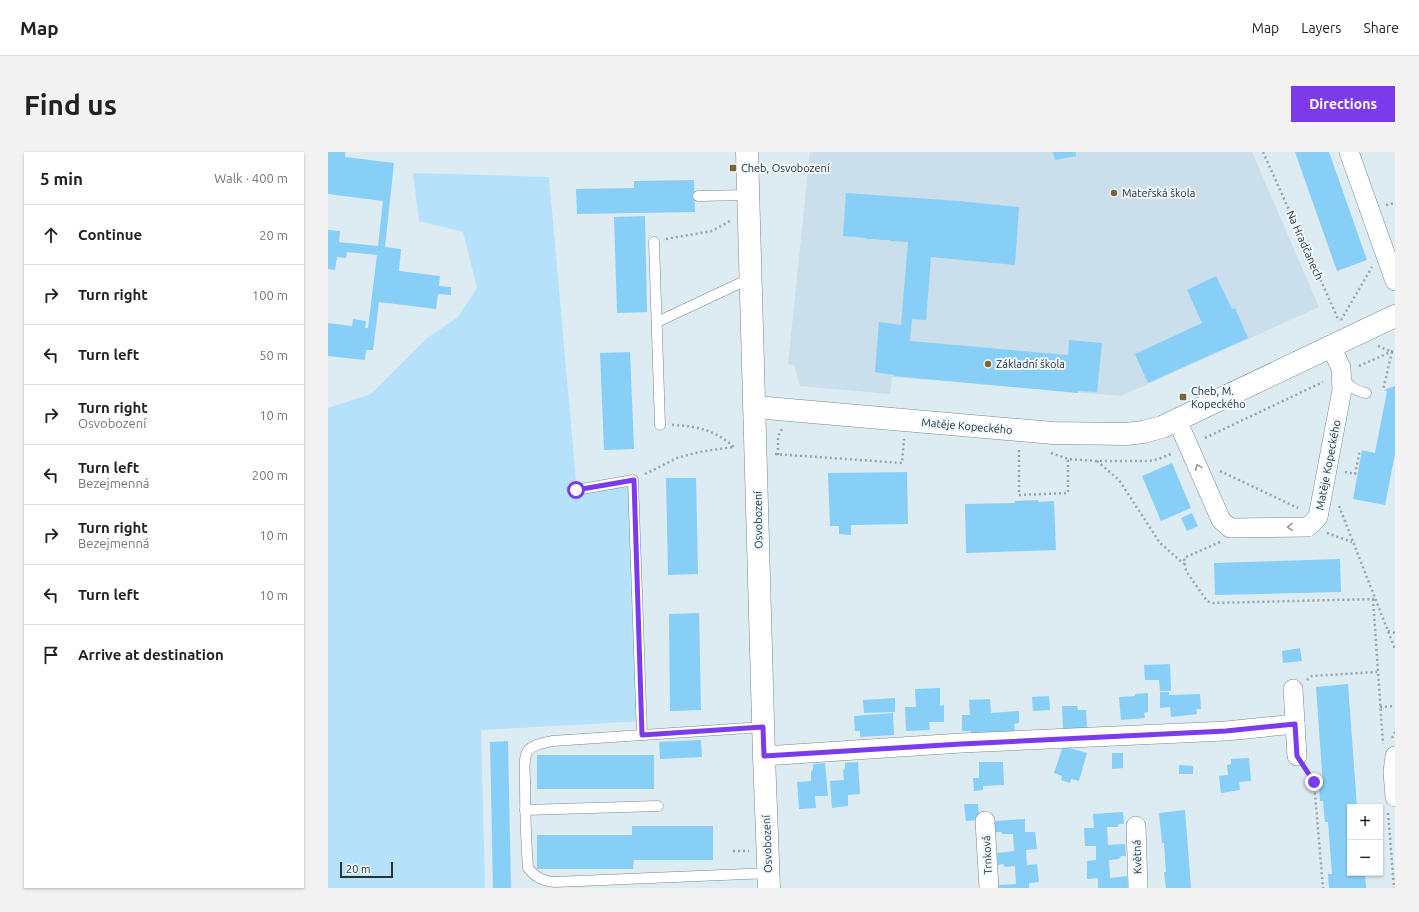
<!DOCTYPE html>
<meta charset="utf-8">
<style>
body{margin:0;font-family:Ubuntu,sans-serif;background:#f2f2f2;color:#202124}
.controls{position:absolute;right:12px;bottom:12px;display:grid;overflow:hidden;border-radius:0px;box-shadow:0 1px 3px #0004}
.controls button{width:36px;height:36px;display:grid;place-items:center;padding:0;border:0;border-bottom:1px solid #e0e0e0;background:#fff;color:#202124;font:20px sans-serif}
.scale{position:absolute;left:12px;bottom:10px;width:53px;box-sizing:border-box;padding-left:4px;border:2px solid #2c3134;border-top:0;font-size:11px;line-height:14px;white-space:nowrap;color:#2c3134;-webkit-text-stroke:3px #edf8fe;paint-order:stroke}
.stop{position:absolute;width:12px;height:12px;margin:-9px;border:3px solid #7c3aed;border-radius:50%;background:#fff}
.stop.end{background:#7c3aed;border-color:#fff;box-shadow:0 1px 4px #0008}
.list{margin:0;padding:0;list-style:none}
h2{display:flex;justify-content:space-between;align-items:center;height:52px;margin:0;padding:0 16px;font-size:17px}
h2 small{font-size:13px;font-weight:400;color:#757577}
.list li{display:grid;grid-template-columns:26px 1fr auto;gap:12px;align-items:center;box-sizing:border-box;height:60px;padding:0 16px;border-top:1px solid #e0e0e0}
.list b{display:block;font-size:15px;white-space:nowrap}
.list p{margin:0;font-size:13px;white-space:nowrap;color:#757577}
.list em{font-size:13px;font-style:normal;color:#757577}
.icon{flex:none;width:22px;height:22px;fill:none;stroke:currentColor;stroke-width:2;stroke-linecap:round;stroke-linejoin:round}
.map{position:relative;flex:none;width:1067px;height:736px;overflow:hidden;border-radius:0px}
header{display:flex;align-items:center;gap:24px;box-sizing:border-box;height:56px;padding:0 20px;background:#fff;border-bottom:1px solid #e0e0e0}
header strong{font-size:19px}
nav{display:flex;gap:22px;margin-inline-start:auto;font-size:14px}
.intro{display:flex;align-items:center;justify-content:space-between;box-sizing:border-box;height:96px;padding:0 24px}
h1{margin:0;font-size:28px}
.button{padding:10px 18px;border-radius:0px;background:#7c3aed;color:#fff;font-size:14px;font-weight:700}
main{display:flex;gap:24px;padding:0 24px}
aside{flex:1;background:#fff;border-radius:0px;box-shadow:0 1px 3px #0004}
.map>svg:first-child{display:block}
.built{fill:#cadeeb}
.green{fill:#b5e1fb}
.building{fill:#87cff6}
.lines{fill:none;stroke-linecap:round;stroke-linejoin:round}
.lane-casing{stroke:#7a868d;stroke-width:11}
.street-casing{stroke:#7a868d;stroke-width:20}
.secondary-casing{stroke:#7a868d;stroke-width:23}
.path{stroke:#99a3a9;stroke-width:2.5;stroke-dasharray:2 3;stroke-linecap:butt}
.lane{stroke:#fff;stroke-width:10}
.street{stroke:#fff;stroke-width:19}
.secondary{stroke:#fff;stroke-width:22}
.oneway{stroke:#96989a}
.route{stroke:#7c3aed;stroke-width:5}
.poi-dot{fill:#7b6334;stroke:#edf8fe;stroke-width:1.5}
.labels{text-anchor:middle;stroke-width:4;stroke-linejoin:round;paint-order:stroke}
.poi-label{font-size:11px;fill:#2c3134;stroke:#edf8fe;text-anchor:start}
.street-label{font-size:11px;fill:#2c3134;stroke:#edf8fe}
</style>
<header>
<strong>Map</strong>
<nav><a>Map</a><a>Layers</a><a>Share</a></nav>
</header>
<div class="intro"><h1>Find us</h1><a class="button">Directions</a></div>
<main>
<aside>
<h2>5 min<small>Walk · 400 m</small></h2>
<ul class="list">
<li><svg class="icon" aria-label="ahead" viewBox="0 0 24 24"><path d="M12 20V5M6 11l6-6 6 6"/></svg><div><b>Continue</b></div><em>20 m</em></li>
<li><svg class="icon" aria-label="right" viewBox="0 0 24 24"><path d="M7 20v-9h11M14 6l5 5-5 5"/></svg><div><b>Turn right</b></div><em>100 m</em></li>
<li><svg class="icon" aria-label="left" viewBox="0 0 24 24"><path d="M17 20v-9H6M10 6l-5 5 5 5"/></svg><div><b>Turn left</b></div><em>50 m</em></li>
<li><svg class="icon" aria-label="right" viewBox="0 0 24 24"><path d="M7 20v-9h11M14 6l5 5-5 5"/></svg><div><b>Turn right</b><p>Osvobození</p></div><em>10 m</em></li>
<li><svg class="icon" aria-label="left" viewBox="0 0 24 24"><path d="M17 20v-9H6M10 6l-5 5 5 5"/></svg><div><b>Turn left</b><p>Bezejmenná</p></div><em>200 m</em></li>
<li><svg class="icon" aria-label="right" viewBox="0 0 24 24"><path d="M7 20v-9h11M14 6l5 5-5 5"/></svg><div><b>Turn right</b><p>Bezejmenná</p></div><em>10 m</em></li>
<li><svg class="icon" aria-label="left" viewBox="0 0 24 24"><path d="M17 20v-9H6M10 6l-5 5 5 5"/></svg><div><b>Turn left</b></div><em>10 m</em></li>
<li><svg class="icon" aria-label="arrive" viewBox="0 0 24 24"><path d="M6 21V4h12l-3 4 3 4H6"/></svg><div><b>Arrive at destination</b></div></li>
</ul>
</aside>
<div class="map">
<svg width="1067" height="736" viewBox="0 0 1067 736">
<rect width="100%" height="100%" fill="#ddebf3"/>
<!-- built -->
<path class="built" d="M482,0H924L991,155L793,244L564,225L562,242L472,234L466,213L460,212Z"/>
<!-- green -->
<path class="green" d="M85,21L221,25L248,329L308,336L318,569L153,578L157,736H0V256L43,242L98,187L130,165L149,136L135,80L91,69Z"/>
<!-- building -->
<g class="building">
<path d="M0,0H17V5L66,11L57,95L73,97L71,119L112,124L111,134L123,135V143L110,142L108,157L51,150L45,198H38L37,208L0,204V171L24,174L25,167L38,169L37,176H40L49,103L19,100L18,106L9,105L7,118L0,117V78L12,79L11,90L50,94L55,49L0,42Z"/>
<path d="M725,0H748V4L727,8Z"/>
<path d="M967,0H1001L1039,108L1009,119Z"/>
<path d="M366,28L367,60L249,62L248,37L306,36V29Z"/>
<path d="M518,41L630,49L691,55L687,113L603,105L598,168L584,167L582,189L740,203L741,188L774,191L769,240L750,239V241L566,224V223L547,220L551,170L573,173L580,90L562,89V88H554L546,87H538V86L515,84Z"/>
<path d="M317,64L319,160L289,161L286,65Z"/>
<path d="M888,124L904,157L907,156L920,186L820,231L807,202L874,171L859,138Z"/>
<path d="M302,200L306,297L276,298L272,201Z"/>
<path d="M1067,234V302L1057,353L1025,347L1034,298L1047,301L1059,239L1056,238Z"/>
<path d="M844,311L863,356L833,369L814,324Z"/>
<path d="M579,320L580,372L523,373V383L511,382V374H502L500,321Z"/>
<path d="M338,326H368L370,422L340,423Z"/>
<path d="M710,348V350L726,349L728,398L638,401L637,352L687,351V349Z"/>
<path d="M864,361L870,374L859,379L853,366Z"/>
<path d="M1012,407L1013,440L887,443L886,411Z"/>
<path d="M371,461L373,558L342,559L341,462Z"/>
<path d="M972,496L974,509L955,511L954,499Z"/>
<path d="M842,512L843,539H832L831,528H817L816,513Z"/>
<path d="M1020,532L1029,655H1022V721H1037L1038,736H1001L1000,722H1004L1000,670H997L995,649H992L991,635L995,634L988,535Z"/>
<path d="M612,536V554L616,553V570H601L602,578L578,579L577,555H588L587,537Z"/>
<path d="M832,540H841V543L872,542L873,557H868L869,562L843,565L842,555L832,556Z"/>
<path d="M820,541V560L816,561L817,566L793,568L791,545L807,544V542Z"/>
<path d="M721,544L722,558L705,559L704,545Z"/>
<path d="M567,546V560L536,561L535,548Z"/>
<path d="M662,547L663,561L691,559V571L686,572L687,580L643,581V579H634V563H642L641,548Z"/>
<path d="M734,554H749L750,558H758L759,576L735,577Z"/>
<path d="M565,561L566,583L532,585V579H527L526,564Z"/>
<path d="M373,588L374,605L332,607L331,590Z"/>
<path d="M180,589L183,736H165L162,590Z"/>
<path d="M735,594L759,601L751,629L743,627L742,631L733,628L734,624L726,621Z"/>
<path d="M784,601H795V616L784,617Z"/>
<rect x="209" y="603" width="117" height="34"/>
<path d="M921,606L923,629L911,630L912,638L893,641L891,624L900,623L899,613L903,612V607Z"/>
<path d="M530,610L532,642L520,643V654L504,656L502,629L516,628L515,619L517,616V611Z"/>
<path d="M651,610H675L676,633L655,634V638L646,639L645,626H651Z"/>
<path d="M497,611L500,644H487L488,656L471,657L469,630L483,629V620L485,617V612Z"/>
<path d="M851,613L865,614V622H851Z"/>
<path d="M636,652H650L651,668L638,669Z"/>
<path d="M857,658L863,736H838L836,720H838L836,691H834L831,661Z"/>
<path d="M795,660L796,672H791L789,675H779L780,693L797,692L798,704H793L791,707L781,708L782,726L799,724L800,736H770V726L759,727V709L768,708V694H757L756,676H766L765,662Z"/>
<path d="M697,667V680H707L709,697L698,698L699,713L709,712L711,730L701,731V736H671V733L688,732L687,714L677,715L675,712L670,713L669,701L686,699L685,682H675L673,680H667V669Z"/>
<path d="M304,674H385V708H306L305,717H209V683H304Z"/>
</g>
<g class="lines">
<defs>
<g id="lane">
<path d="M370,44L420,43"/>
<path d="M326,90L332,273"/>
<path d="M329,170L423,126"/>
<path d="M1015,225C1021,234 1027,239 1038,241"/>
<path d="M248,338L305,328L314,583"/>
<path d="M435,575L224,589C216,591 204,592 199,600C195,608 197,621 197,630C197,659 198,688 200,716C208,726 215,729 227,730L440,721"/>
<path d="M197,658L330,654"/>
</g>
<g id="street">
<path d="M1021,0L1067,129"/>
<path d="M849,268L893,368L902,376L980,375L990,365L1014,238L1013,216L1003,194"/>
<path d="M965,537L969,604"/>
<path d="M436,604L633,591L898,579L967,572"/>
<path d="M1067,604L1065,620L1067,645"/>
<path d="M657,669L661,736"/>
<path d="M808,674L810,736"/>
</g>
<g id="secondary">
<path d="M419,0L436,604L441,736"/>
<path d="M427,255L725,281L798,282L815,280L834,275L855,265L1067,164"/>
</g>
</defs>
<!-- lane casing -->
<use href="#lane" class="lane-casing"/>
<!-- street casing -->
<use href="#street" class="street-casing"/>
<!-- secondary casing -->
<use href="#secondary" class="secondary-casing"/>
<!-- path -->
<g class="path">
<path d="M935,0L1011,169"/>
<path d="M1058,53L1067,51"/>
<path d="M338,87L384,79L402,69"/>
<path d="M1013,168L1044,115"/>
<path d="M1050,194L1064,200L1055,238"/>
<path d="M1031,214L1067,198"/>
<path d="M344,273C369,274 387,278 406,295"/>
<path d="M877,286L995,230"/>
<path d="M691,298V343L740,341V307"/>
<path d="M723,301L740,307L768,309H822L831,307L845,301"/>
<path d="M447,302L574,311L576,287"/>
<path d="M450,303V284L454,277"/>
<path d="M769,309L791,328L832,391L856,412"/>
<path d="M892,319L970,356"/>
<path d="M1017,320L1027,322L1032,298"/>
<path d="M317,322L349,306L371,300L405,295"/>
<path d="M1011,354L1067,497"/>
<path d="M999,381L1024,390"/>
<path d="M892,390L856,406L858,419L879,449L884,451L1047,447"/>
<path d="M1045,447L1055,592"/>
<path d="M1060,479L1067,481"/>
<path d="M979,528L984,524L1049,520"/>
<path d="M1052,555L1067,554"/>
<path d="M1064,586L1067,580"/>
<path d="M978,618L986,630L995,736"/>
<path d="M1060,661L1066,736"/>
<path d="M405,699H421"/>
</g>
<!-- lane -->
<use href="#lane" class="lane"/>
<!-- street -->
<use href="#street" class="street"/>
<!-- secondary -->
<use href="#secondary" class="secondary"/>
</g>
<!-- one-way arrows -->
<defs><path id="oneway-chevron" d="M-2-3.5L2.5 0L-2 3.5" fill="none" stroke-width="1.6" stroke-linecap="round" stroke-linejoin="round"/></defs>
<g class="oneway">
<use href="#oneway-chevron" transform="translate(870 315) rotate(-114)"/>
<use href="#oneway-chevron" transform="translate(962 375) rotate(179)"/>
</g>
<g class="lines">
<!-- route -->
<path class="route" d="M248,338L306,328L314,583L435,575L436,604L633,592L898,579L967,572L969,604L986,630"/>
</g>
<!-- markers -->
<g class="poi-dot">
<rect x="401" y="12" width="8" height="8" rx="2"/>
<circle cx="786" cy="41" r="4"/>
<circle cx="660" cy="212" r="4"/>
<rect x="851" y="241" width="8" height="8" rx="2"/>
</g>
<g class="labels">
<!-- poi labels -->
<g class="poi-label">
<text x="413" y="20">Cheb, Osvobození</text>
<text x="794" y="45">Mateřská škola</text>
<text x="668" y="216">Základní škola</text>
<text x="863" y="243">Cheb, M.<tspan x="863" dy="13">Kopeckého</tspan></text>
</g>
<!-- street labels -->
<g class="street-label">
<text transform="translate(977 93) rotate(66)" y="4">Na Hradčanech</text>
<text transform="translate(639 274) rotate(5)" y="4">Matěje Kopeckého</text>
<text transform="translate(1000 313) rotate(-79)" y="4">Matěje Kopeckého</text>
<text transform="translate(430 368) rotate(-91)" y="4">Osvobození</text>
<text transform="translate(439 692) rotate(-92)" y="4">Osvobození</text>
<text transform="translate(659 703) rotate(-93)" y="4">Trnková</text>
<text transform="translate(809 705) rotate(-92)" y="4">Květná</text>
</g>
</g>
</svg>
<div class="controls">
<button>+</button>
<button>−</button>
</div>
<div class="scale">20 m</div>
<div class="stop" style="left:248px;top:338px"></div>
<div class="stop end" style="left:986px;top:630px"></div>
</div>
</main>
